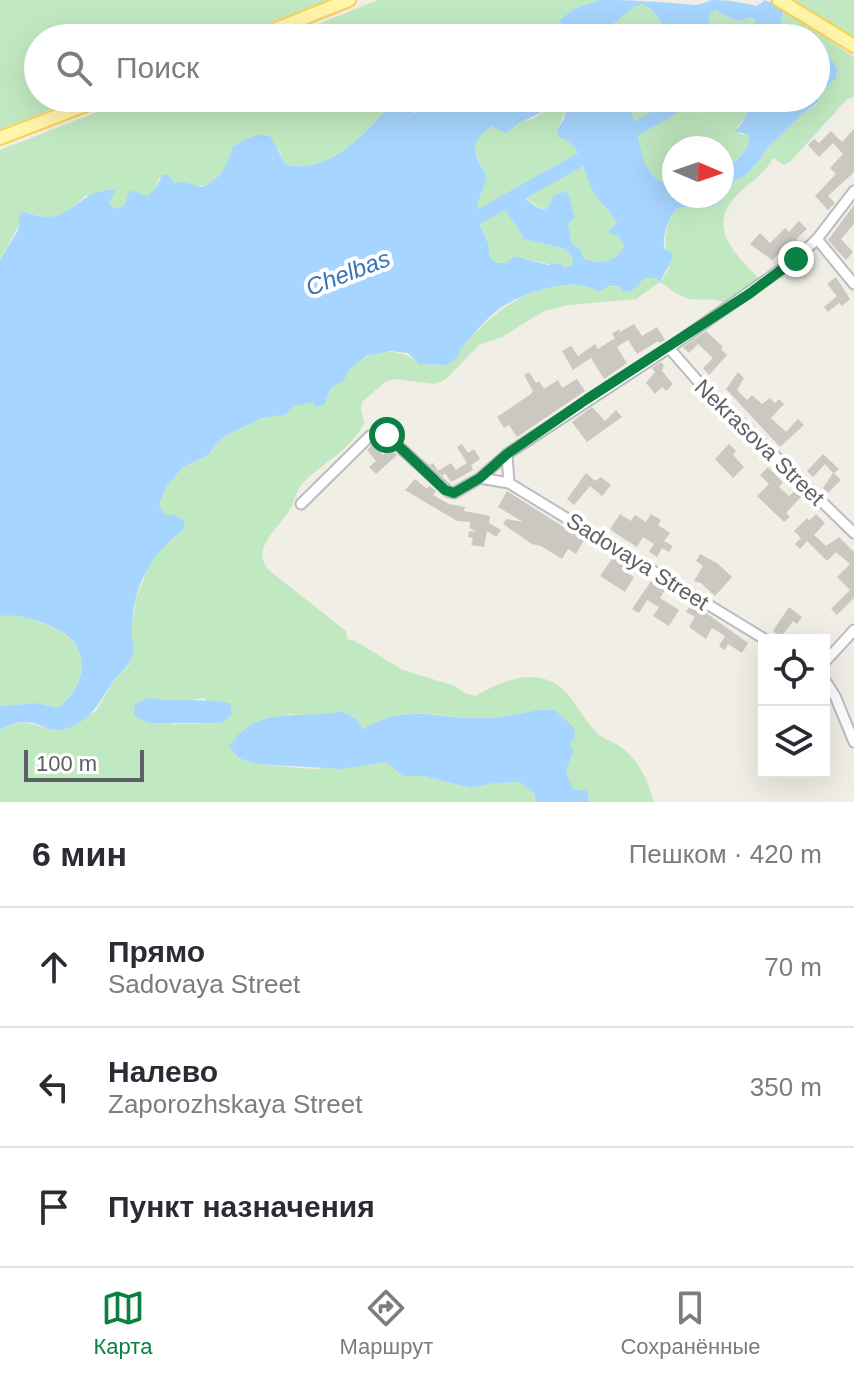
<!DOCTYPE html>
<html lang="ru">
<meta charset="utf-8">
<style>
body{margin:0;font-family:Helvetica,sans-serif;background:#f2f2f3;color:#2b2b33}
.controls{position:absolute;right:24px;bottom:24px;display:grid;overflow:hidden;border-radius:0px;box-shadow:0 8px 32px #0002}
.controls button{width:72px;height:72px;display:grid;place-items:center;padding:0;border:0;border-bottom:2px solid #e1e1e2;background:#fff;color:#2b2b33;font:40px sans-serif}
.compass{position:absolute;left:662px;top:136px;width:72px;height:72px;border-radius:50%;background:#fff;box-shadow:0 8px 32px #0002;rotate:92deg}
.scale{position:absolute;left:24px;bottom:20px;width:120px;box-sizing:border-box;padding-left:8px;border:4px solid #5c6166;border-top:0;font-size:22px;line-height:28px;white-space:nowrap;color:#5c6166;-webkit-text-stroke:6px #fff;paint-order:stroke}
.stop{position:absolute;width:24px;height:24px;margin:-18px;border:6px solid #0b8043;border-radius:50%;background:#fff}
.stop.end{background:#0b8043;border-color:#fff;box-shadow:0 2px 8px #0008}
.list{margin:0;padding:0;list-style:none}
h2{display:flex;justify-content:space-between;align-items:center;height:104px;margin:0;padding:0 32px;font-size:34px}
h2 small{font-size:26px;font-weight:400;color:#7c7c81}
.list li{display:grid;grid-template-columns:52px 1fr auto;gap:24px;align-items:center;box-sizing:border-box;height:120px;padding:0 32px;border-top:2px solid #e1e1e2}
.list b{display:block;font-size:30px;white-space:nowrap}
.list p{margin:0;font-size:26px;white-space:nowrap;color:#7c7c81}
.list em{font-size:26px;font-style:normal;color:#7c7c81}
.icon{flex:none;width:44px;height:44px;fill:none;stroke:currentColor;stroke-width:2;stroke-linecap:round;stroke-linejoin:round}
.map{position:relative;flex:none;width:854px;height:802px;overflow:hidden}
.search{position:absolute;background:#fff;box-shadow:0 8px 32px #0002;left:24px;right:24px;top:24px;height:88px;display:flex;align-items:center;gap:20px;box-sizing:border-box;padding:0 28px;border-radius:44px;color:#7c7c81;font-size:30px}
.sheet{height:464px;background:#fff}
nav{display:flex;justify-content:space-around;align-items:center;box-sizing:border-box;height:112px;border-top:2px solid #e1e1e2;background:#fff;font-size:22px;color:#7c7c81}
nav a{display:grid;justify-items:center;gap:4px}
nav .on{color:#0b8043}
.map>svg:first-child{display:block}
.green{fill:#c0e9c1;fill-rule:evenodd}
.water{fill:#a6d5ff;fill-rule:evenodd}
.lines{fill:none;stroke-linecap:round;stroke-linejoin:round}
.river{stroke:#a6d5ff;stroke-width:14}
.building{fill:#cbc8c2}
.minor-casing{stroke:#b9bcc2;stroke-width:13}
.major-casing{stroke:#fbd253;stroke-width:16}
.minor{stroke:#fff;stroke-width:9}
.major{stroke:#fff5ab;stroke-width:12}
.route{stroke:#0b8043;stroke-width:10}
.labels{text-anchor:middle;stroke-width:8;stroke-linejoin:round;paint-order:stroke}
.street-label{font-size:22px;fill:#5c6166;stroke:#fff}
.water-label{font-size:24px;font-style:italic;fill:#3a73b9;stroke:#fff}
</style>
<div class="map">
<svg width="854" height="802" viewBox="0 0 854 802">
<rect width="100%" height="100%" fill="#f0eee5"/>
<!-- green -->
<g class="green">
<path d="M0,0H330L230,38H38V98H79L0,130Z"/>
<path d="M378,0H600L573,9L559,21L569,26L570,31L566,38H284Z"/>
<path d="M792,0H854V38L796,2Z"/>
<path d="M643,4L652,10L661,22L659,28L682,32L680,38H596L634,7Z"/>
<path d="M715,9L767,24L774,38H711L709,14Z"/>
<path d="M784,10L854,57V97L847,99L790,162L784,165L773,158C764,175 751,181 738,194C704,227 737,256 760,280L726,303C713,297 704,301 691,299C681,298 669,288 660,282L636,299L569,305L544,311L502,337L479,345L446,379L435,384L394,379L385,382L362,402L361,409L364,423C350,452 321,463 301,485C295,493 295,501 291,508C280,528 247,550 271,572L346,631L347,639L355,641L403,670L455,686L465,693L476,696C507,677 546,664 571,698C580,710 586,722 597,733C603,739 611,741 618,745C639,759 647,779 654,802H588L589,797L573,789L566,771L573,752L537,710C521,713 503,718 487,718C437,720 412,701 363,729L356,719L341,711L319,716L288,714L256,764L314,769L386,762L403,776H424L471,788L495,783L521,782L534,793L536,802H0V729L24,722L57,731L96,711L113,682L129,665L134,649L131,631L136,599L147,570L159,550L184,529L165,515L159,505L166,487L183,467L207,456L218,442L229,434L262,418L285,415L294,405L328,397L331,388C344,381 345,374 354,365C373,349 401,346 419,364L447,365L458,357L460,350C493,312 526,283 581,285C585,285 589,288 593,288C600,289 610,286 618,286L625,292L632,291L645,278H656L661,282L669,268C664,245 662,228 677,208L704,207L721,201L737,180L745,176L760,159L766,149L799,117L818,103V94L836,79L816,52V38H790C780,30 779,22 784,10ZM149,698L177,702L204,698L221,723L173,724Z"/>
<path d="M133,98H396C370,129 331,175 286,165L279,150L229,155C223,195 188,189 159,178L155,189L147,196L137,194L124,207L116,209L86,195C66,214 53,223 26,212L0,260V150Z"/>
<path d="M617,98H723L729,100L730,98H743L748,110L744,121L737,126L739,134L749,135C750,154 734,161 722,173V148H674V190L654,177L644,162L637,146V131Z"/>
<path d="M549,108L566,111L557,130C585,152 579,163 594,191C599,203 610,211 617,223L608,232L618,236L624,245C618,262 600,265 584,259L580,249L572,244L568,224L550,206L544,210L519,194L502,204L519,226L524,239L565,249L573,258V265L565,268L514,256L506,263H496L489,255C491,240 482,232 478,219C474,203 485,189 487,175C474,154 467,142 492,126L512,130L521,121L533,119Z"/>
<path d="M15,613C32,620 54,626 68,637C93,657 80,693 57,708L38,703L0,706V616Z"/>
</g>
<!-- water -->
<g class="water">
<path d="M600,0C633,0 663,2 695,5C702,5 706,1 713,0C729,0 743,3 757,6L765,0L784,10C779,22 780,30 790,38H774L766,24L749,18L737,21L715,10L709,15L711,38H680L681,32L658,28L661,22L652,10L643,4L634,7L596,38H566L570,31L569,26L558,22L573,9Z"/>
<path d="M816,52L829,57L837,68L836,79L818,94V102L799,117L766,149L760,159L745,176L736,180L721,201L713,206L677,208C668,219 661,237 665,250L671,252L673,258L660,282L656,278H645L632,291L624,292L618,286H609L598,292C576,274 520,294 499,309C484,320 472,337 460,350L458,357L447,365L419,364L408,353L390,351L366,356L351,368L343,381L331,388L324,405L317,407L312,402L294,406L285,415L262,418L229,434L218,442L207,456L183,467L166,487L159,505L165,515H174L184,521V529C150,555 133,586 132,629C131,637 135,645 133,653C130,667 120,672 112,683C101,699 95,714 77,724C50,739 45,722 24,722C17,722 7,727 0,729V706L38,703L57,708C80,693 92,660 70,638C55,625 19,612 0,616V260L18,230L20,214L26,212C71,231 74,188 115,190L109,204L116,209L124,206L130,190L147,196L155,189L163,174L169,175L174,183L183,182L202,187C226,175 224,169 233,146L256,135L270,136L286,165C331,175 370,129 396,98H410L413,113L420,111L433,98H448L460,106L469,108L496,98H617L631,111L644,162L654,177L674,190V196H722V173C734,161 750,154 749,135L735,131L744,121L748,110L743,98H756L762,103L767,98L783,100L816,98ZM549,108L566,111L564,119L557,130L559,137C584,145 582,172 594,193C600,203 610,211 617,223L607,232L618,236L624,245C618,262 600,265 584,259L580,249L572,244L568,224L575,218L568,193L562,192L553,196L550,206L544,210C527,204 522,189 502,197C502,211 518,225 524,239L565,249L573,258L572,265L565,268L559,263L548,265L514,256L506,263H496L489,255C491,240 481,232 478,219C474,203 485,189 487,175C473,155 468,142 492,126L505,133C513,130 516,124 523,121C532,117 540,113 549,108Z"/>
<path d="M149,698C177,702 202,698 230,703L232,714L221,723H148L134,715L135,704Z"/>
<path d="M537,710H555L574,728L575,737L570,744L573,752L566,771L573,789L580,791L586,789L589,797L588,802H536L534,793L520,782L495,783L471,788L424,776H403L386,762L342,769L256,764L239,758L229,746C259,703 299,721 341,711L356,719L363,729C413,701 437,721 487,718C503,718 521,713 537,710Z"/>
</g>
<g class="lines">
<!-- river -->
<g class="river">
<path d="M752,38L780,0"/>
<path d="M621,137L669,110L683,98"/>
<path d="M464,225L596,151"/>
</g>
</g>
<!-- building -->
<g class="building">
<path d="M854,129V172L828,196L835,203L828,210L815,196L836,174L830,168L843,154L833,143L819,157L808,145L814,139L819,143L831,131L842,142Z"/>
<path d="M854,205V224L841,239L853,252L846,260L828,240Z"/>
<path d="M799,221L807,229L796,239L799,242L789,252L785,248L772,260L750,244L760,233L770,243L785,228L789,232Z"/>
<path d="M836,277L850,299L842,306L839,303L828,312L824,307L837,296L827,284Z"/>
<path d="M634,324L642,336L657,327L665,340L660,343L658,341L637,354L628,340L617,347L627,363L604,379L591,358L573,370L562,351L571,346L578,356L595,344L598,349L615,338L612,334L619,329L620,332Z"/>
<path d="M706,331L723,347L721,349L727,355L709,375L703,368L713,358L698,344L689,353L683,347Z"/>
<path d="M661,362L664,365L662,371L673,384L666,391L662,387L655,394L646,383L655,372L652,368Z"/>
<path d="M529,372L536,383L539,381L544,389L558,380L562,388L577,379L585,391L517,437L509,425L504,428L497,417L531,394L533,391L524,375Z"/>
<path d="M738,372L744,378L737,390L747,400L752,395L762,404L770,398L775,403L779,399L784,404L771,418L786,432L798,419L804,425L780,447L726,389Z"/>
<path d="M592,407L605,421L616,410L622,417L587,442L572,422Z"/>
<path d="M373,444L383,455L390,448L397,455L376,474L369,467L376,461L367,450Z"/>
<path d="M462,444L468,453L474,449L480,459L471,465L473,470L451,482L445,473L442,476L430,465L433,463L438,471L451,463L456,470L467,463L457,447Z"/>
<path d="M729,444L736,451L733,455L744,467L733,478L715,459Z"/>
<path d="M823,454L839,469L834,473L841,480L828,493L823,488L833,473L825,464L813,477L807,471Z"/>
<path d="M768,467L783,482L779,487L789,496L795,491L801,497L786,513L790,517L784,522L757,496L769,484L760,475Z"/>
<path d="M586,473L595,481L601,477L611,485L602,496L590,486L574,505L567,499Z"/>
<path d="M415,479L427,489L429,486L436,491L433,495L449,504L465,507L464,511L490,516L489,523L501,530L496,537L487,531L484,547L471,545L473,538L468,537L469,531L476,532L470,528V522L457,521L405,490Z"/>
<path d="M507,491L584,540L576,554L568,549L562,559L541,546L532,544L503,524L506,519L523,522L498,507Z"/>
<path d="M620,514L631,521L635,515L646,522L651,514L661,520L658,525L670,533L664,541L673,546L669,552L662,548L657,557L649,552L654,544L643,537L637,547L621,537L610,529Z"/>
<path d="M816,514L825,523L814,535L826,546L839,537L854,552V598L837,615L831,609L850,590L837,577L850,564L836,552L827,561L807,541L800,549L795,544L801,538L794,531L807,518L809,521Z"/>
<path d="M700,554L717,563L732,577L715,596L701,583L694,581L703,566L696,561Z"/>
<path d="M614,556L633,567L629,574L634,577L625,592L600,576Z"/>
<path d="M651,581L666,588L660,598L679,610L669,626L653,616L659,607L647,600L639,613L632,609Z"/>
<path d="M692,603L748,643L742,653L728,644L725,650L719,646L725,636L712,628L706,639L689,627L695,617L686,612Z"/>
<path d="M789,607L802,617L797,624L793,621L781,637L773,631Z"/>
</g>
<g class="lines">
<defs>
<g id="minor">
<path d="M817,239L854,284"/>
<path d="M669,348L697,380L854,533"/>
<path d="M507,454L509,483"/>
<path d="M480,478L507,454L669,348L796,259L817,239L854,191"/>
<path d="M301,504L370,436L383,432L449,492L454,493L480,478L509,483L766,640"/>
<path d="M824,663L854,630"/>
<path d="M824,679L835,696L854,742"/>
</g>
<g id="major">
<path d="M779,0L854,46"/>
<path d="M254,38L349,0"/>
<path d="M0,138L104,98"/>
</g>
</defs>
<!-- minor casing -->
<use href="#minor" class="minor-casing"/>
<!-- major casing -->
<use href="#major" class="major-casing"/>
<!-- minor -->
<use href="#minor" class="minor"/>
<!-- major -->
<use href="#major" class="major"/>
</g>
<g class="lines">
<!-- route -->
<path class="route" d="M387,435L445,490L454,493L480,478L507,454L587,399L749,294L796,259"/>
</g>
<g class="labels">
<!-- street labels -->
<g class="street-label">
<text transform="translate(760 442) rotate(44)" y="8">Nekrasova Street</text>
<text transform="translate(638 561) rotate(32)" y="8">Sadovaya Street</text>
</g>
<!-- water labels -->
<g class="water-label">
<text transform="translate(348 273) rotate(-21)" y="8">Chelbas</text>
</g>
</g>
</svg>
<div class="controls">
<button><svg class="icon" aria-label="locate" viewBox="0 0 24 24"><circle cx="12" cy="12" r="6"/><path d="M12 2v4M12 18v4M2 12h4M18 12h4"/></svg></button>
<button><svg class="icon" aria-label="layers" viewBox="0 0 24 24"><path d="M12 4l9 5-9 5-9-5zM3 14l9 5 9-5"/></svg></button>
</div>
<svg class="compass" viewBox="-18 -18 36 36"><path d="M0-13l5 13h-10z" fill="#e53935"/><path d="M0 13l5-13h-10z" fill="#7c7c81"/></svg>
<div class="scale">100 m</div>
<div class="stop" style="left:387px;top:435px"></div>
<div class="stop end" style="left:796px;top:259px"></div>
<div class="search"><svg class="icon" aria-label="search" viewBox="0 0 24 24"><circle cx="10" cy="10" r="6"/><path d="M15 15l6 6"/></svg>Поиск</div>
</div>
<section class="sheet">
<h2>6 мин<small>Пешком · 420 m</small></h2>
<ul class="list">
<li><svg class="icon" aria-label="ahead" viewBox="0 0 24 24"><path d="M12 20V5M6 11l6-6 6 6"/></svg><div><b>Прямо</b><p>Sadovaya Street</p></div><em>70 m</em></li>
<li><svg class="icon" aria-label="left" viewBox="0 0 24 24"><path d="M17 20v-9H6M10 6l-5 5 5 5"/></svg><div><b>Налево</b><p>Zaporozhskaya Street</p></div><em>350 m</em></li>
<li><svg class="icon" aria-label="arrive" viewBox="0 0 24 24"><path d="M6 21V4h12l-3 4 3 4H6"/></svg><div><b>Пункт назначения</b></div></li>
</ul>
</section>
<nav>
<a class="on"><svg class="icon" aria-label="map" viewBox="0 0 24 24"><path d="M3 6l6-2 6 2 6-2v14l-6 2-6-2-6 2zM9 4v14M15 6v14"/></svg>Карта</a>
<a><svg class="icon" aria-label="directions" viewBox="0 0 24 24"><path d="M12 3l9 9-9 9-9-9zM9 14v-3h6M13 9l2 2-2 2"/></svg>Маршрут</a>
<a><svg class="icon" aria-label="saved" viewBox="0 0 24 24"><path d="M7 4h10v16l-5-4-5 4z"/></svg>Сохранённые</a>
</nav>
